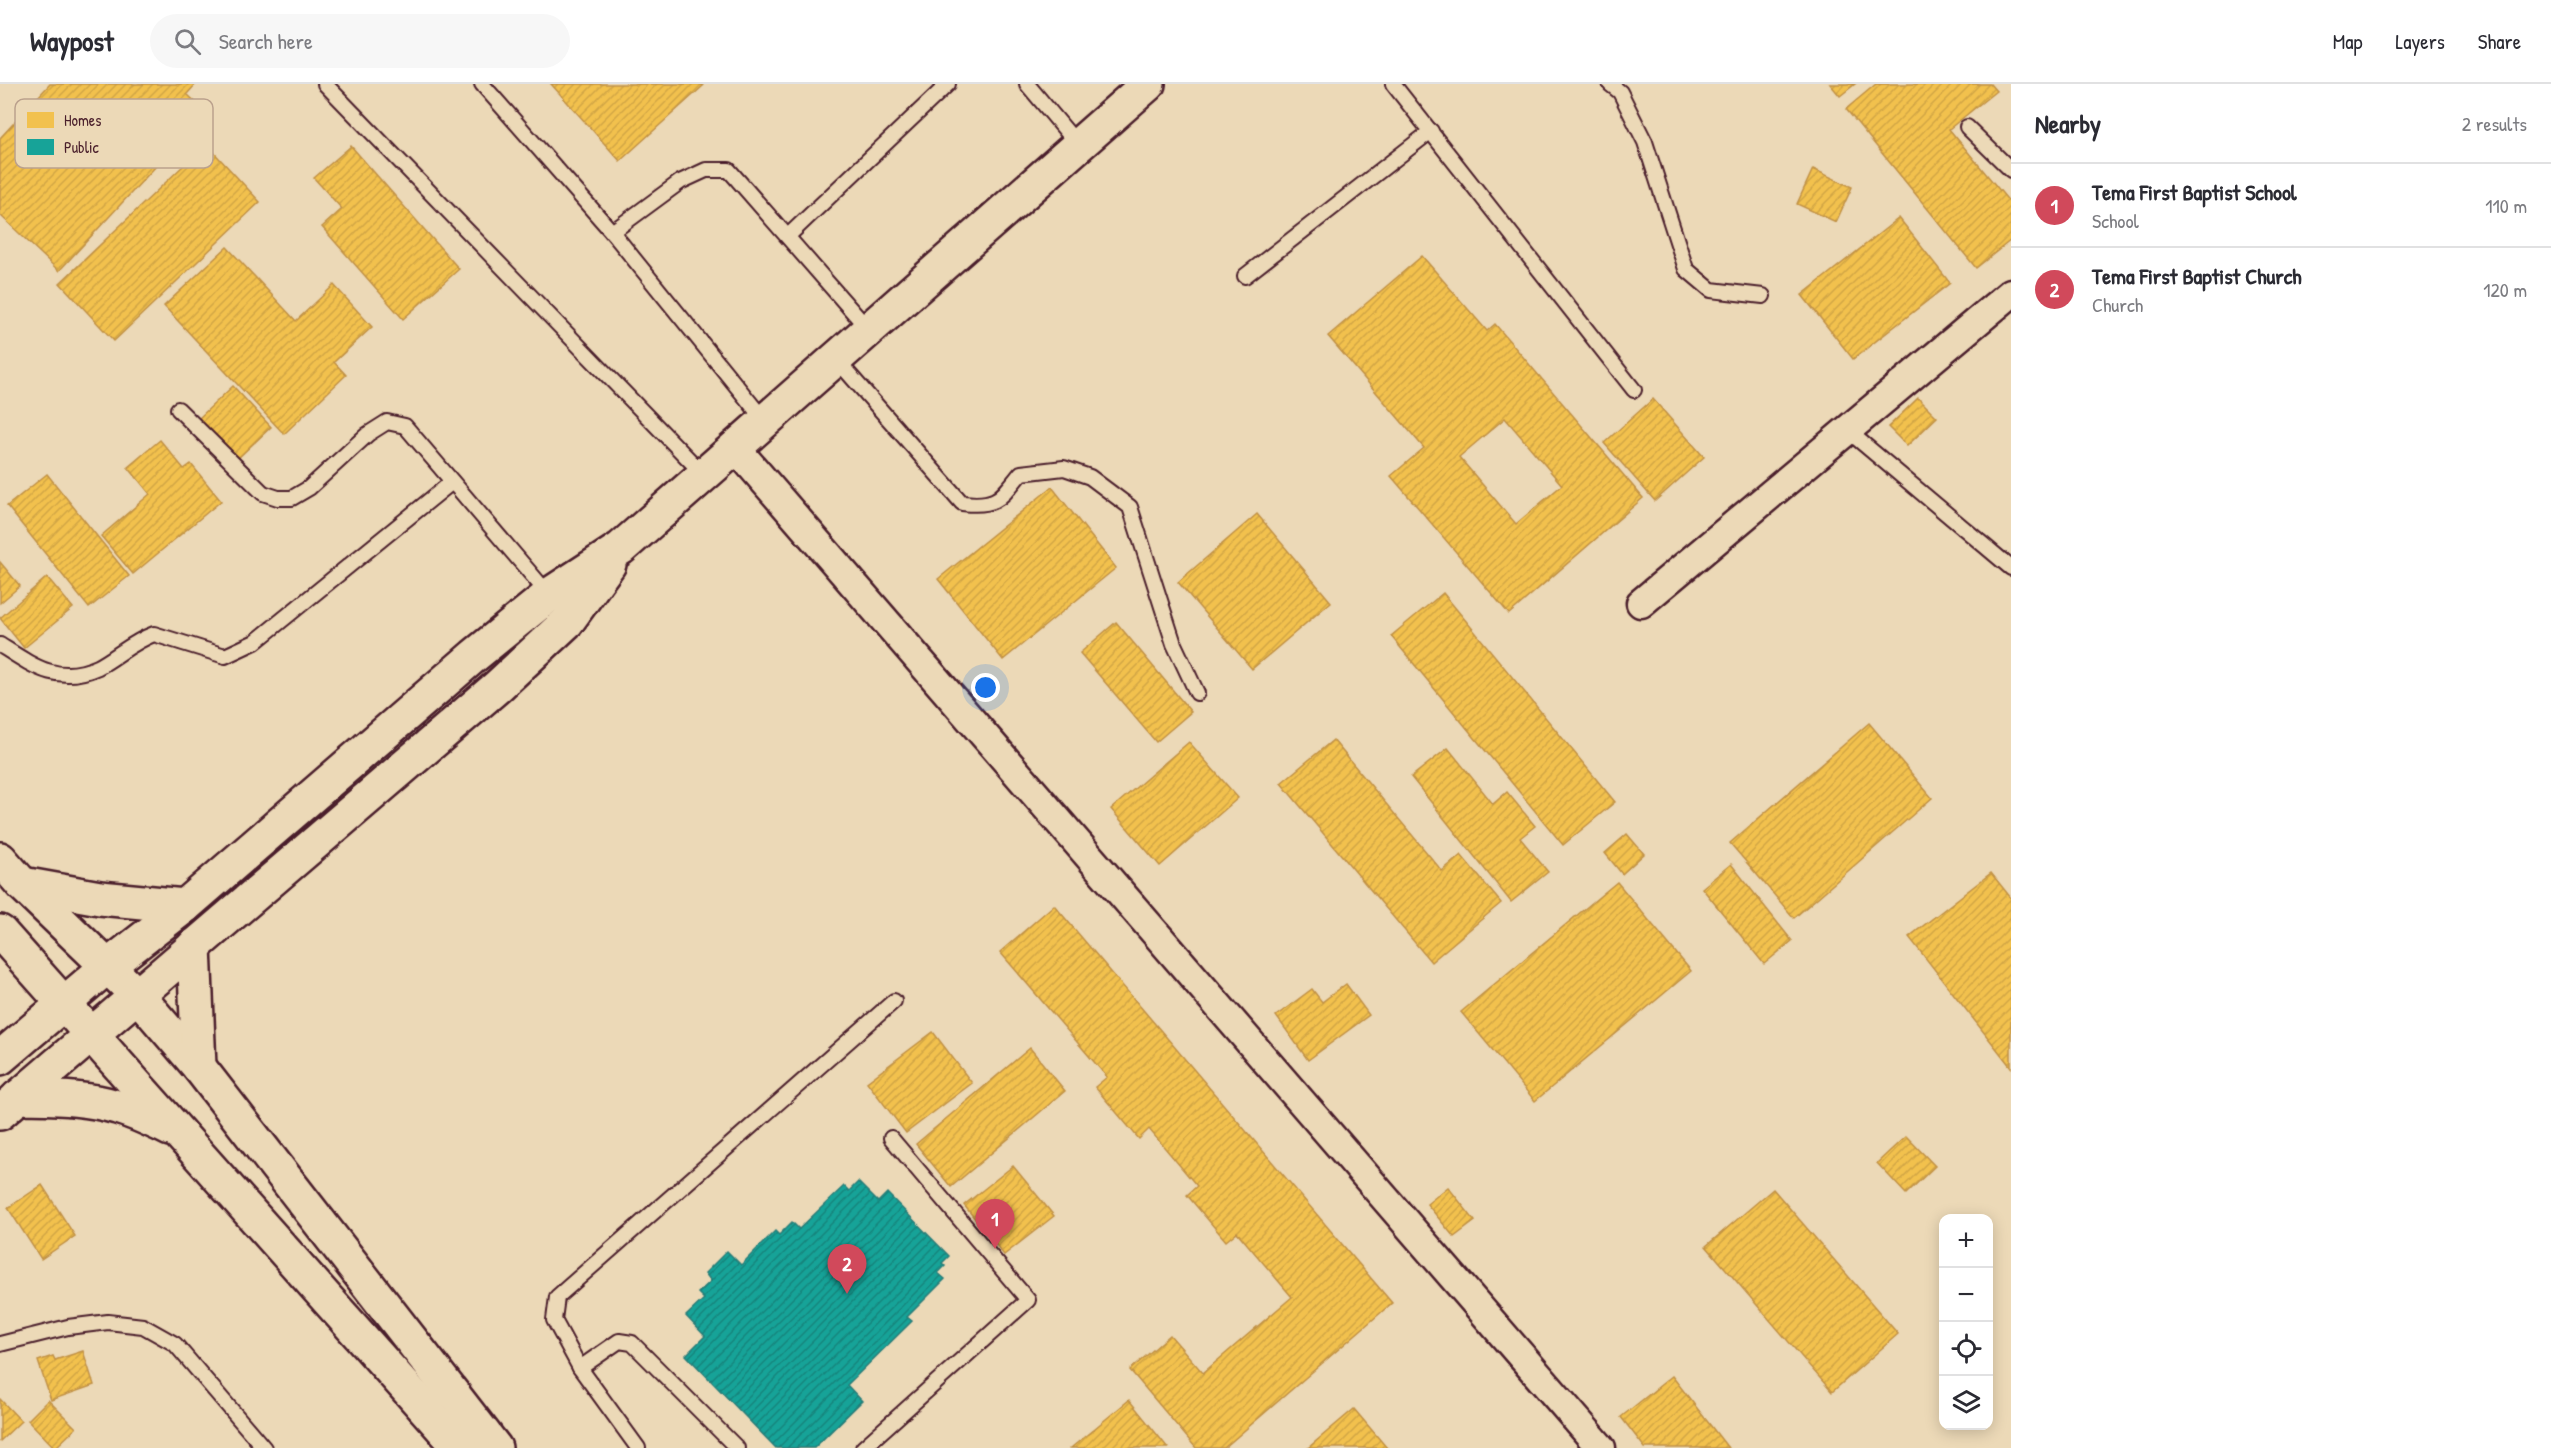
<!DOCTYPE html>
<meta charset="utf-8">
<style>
body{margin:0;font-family:"Patrick Hand",sans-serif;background:#f7f7f7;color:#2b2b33}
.controls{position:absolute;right:18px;bottom:18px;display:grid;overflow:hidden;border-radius:12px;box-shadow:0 3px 15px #0003}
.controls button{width:54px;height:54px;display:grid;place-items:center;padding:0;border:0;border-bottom:2px solid #e1e1e2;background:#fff;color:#2b2b33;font:30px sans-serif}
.you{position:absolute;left:986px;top:604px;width:21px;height:21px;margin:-15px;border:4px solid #fff;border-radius:50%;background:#1a73e8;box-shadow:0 0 0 9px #1a73e833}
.badge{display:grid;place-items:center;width:39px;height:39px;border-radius:50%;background:#d1495b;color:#fff;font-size:20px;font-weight:700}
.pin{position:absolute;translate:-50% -50px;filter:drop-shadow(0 2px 3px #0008)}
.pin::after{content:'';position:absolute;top:32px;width:21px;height:18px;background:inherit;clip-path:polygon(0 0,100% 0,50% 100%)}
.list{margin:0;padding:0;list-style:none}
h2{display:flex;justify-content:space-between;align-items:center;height:78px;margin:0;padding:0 24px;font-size:26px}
h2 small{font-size:20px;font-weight:400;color:#7c7c81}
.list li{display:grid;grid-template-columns:39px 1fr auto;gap:18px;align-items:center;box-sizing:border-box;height:84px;padding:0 24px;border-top:2px solid #e1e1e2}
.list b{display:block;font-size:22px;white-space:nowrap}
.list p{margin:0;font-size:20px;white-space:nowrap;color:#7c7c81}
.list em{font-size:20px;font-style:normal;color:#7c7c81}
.icon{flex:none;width:33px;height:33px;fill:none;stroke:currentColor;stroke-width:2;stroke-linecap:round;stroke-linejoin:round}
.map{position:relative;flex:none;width:2011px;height:1364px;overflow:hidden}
header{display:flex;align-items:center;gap:36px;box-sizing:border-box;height:84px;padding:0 30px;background:#fff;border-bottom:2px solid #e1e1e2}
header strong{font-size:28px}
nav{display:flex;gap:33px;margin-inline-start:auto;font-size:21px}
.search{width:420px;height:54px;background:#f7f7f7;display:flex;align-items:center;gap:15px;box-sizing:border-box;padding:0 21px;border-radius:33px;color:#7c7c81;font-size:22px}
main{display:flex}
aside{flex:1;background:#fff}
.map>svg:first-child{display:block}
.homes{fill:url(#homes-hatch);stroke:#c09044;stroke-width:1.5;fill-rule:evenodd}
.public{fill:url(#public-hatch);stroke:#267b77;stroke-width:1.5}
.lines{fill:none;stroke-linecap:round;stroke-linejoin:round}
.lane-casing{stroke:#4a1f2b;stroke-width:18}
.street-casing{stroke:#4a1f2b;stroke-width:33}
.secondary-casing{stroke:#4a1f2b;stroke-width:38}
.lane{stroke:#ecd9b7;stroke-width:14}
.street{stroke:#ecd9b7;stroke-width:28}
.secondary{stroke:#ecd9b7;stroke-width:33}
.key{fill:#ecd9b7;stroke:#bba18d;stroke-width:1.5}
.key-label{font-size:16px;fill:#4a1f2b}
</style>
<header>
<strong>Waypost</strong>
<div class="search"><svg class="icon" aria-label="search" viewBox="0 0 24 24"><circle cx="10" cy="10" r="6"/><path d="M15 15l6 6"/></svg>Search here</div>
<nav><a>Map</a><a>Layers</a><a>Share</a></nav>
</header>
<main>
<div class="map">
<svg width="2011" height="1364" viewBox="0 0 2011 1364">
<defs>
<pattern id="homes-hatch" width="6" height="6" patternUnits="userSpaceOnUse" patternTransform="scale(1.5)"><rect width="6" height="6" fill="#f2c14e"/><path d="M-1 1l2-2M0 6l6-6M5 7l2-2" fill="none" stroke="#d1a544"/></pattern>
<pattern id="public-hatch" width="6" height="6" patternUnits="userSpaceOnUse" patternTransform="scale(1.5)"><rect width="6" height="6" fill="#17a398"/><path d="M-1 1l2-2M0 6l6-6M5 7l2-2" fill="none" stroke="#17847c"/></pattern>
</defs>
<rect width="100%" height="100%" fill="#ecd9b7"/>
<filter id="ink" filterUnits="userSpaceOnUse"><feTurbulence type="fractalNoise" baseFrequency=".0167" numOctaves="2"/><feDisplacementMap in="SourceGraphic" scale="12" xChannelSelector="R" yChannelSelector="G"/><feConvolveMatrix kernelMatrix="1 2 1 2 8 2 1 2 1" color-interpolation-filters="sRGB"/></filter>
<g filter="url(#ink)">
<!-- homes -->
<g class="homes">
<path d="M50,0H196L187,10L206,28L59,187L0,131V54Z"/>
<path d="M551,0H701L703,2L620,77Z"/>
<path d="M1830,0H1855L1840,12Z"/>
<path d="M1876,0H1990L1996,7L1949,45L2011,120V156L1976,184L1846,25Z"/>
<path d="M206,60L260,118L114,257L60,199Z"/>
<path d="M351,62L459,185L403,235L322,143L342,125L314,94Z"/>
<path d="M1813,85L1852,103L1836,138L1797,120Z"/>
<path d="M1899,134L1950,199L1853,275L1802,211Z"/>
<path d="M227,163L296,237L334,201L372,243L334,278L346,291L284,350L164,222Z"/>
<path d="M1422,172L1487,247L1495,240L1643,414L1509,530L1391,392L1424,364L1328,252ZM1505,334L1562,401L1516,440L1459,373Z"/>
<path d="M233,302L271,343L236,376L198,335Z"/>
<path d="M1918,314L1937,333L1907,362L1888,343Z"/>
<path d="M1653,315L1704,373L1655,417L1604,359Z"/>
<path d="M160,356L184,385L191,380L221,417L133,490L101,452L150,410L128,383Z"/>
<path d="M47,390L129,492L89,524L7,422Z"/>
<path d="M1052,403L1116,484L1003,576L938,495Z"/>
<path d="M1257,430L1331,518L1252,585L1178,498Z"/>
<path d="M0,478L20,502L0,519Z"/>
<path d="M47,493L73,524L24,564L0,534Z"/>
<path d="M1443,509L1615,718L1563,761L1391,552Z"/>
<path d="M1116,538L1191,628L1156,658L1080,569Z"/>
<path d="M1869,639L1932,714L1794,834L1730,759Z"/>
<path d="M1333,656L1442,787L1461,771L1501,819L1431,878L1281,699Z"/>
<path d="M1189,658L1238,714L1160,782L1111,725Z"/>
<path d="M1448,664L1493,720L1507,708L1535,742L1520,754L1548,788L1511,818L1411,693Z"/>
<path d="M1627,750L1644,770L1622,790L1605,769Z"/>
<path d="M1731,780L1792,857L1764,880L1702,804Z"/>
<path d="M1991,789L2011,814V983L1909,853Z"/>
<path d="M1617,798L1691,887L1535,1017L1461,928Z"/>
<path d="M1054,821L1392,1219L1224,1364H1196L1130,1286L1170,1251L1203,1289L1292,1213L1237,1148L1226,1157L1187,1111L1197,1102L1149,1045L1139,1055L1095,1003L1107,993L1000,868Z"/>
<path d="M1346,900L1369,931L1308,976L1276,932L1312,905L1322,918Z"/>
<path d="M933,948L972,999L906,1049L867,998Z"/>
<path d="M1030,964L1065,1007L951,1103L916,1060Z"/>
<path d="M1906,1052L1935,1082L1906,1110L1877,1079Z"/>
<path d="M1013,1082L1054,1132L1004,1171L964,1121Z"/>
<path d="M42,1101L75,1152L41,1175L8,1124Z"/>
<path d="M1448,1103L1475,1137L1454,1153L1427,1120Z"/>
<path d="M1773,1105L1898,1250L1832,1308L1706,1162Z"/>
<path d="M83,1267L94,1301L51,1316L38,1277L53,1272L55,1276Z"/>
<path d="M1672,1292L1728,1364H1645L1621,1333Z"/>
<path d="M0,1315L21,1337L0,1357Z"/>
<path d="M48,1316L76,1344L55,1364L28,1336Z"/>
<path d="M1129,1316L1168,1364H1071Z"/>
<path d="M1354,1325L1387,1364H1308Z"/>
</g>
<!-- public -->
<path class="public" d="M858,1098L878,1118L887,1109L949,1172L942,1179L945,1182L938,1189L945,1195L907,1233L912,1237L847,1301L862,1317L814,1364H776L686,1271L705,1252L686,1232L704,1215L698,1209L711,1197L705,1189L727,1167L741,1181L775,1147L779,1151L792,1138L799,1145L844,1102L849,1107Z"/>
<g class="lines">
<defs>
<g id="lane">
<path d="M325,0L703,390"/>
<path d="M482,0L612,148L764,336"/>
<path d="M1027,0L1078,61"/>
<path d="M1393,0L1634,306"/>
<path d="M1610,0L1620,8L1645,58L1686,185L1711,206L1763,212"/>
<path d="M1967,43L2011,86"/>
<path d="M612,148L680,98L706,86H729L868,245"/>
<path d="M788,152L948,0"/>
<path d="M1245,192L1431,47"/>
<path d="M836,275L962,419C997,423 1000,415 1021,389L1064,384L1090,393L1130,423L1174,560L1197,609"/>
<path d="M178,325L263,409L278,414H292L309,404L368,350L387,338L405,342L549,511"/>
<path d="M1847,346L2011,484"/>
<path d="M0,561C33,582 58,601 98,583C117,573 132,558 154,550L225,572L255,558L452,398"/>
<path d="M0,1260L68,1243L108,1238L143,1242L175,1260L264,1364"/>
<path d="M580,1284L554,1236L557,1213L894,917"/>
<path d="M638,1364L580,1284L619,1257L632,1259L737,1364"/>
<path d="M863,1364L1028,1216L891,1054"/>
</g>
<g id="street">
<path d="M734,362L1601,1364"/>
<path d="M1641,519L2011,209"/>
</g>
<g id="secondary">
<path d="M0,775L22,800L138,912L199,983L495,1364"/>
<path d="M22,800L100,814L185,822"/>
<path d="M0,848L460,1364"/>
<path d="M194,862L199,983"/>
<path d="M0,974L108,882L185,822L474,572L549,511L621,464L1148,0"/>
<path d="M18,1013C52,1014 85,1013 117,1023C135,1028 153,1037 170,1045"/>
<path d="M0,1029L497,603L567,538L609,480"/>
</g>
</defs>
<!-- lane casing -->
<use href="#lane" class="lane-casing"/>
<!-- street casing -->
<use href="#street" class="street-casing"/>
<!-- secondary casing -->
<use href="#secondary" class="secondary-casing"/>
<!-- lane -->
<use href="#lane" class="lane"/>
<!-- street -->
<use href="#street" class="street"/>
<!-- secondary -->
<use href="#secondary" class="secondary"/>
</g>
</g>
<!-- legend -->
<rect x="15" y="15" width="198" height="69" rx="9" class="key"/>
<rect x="27" y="28" width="27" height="16" fill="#f2c14e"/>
<rect x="27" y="55" width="27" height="16" fill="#17a398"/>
<g class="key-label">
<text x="64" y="42">Homes</text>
<text x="64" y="69">Public</text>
</g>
</svg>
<div class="controls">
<button>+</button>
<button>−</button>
<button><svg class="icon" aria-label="locate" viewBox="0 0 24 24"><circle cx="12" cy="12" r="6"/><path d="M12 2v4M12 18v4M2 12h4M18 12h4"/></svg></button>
<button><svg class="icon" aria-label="layers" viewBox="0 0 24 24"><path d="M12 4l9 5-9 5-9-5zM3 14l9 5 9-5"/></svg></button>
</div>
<div class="you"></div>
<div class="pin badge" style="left:995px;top:1165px">1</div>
<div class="pin badge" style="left:847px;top:1210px">2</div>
</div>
<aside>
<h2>Nearby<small>2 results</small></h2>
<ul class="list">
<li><span class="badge">1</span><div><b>Tema First Baptist School</b><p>School</p></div><em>110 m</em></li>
<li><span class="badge">2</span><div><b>Tema First Baptist Church</b><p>Church</p></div><em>120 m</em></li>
</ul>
</aside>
</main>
